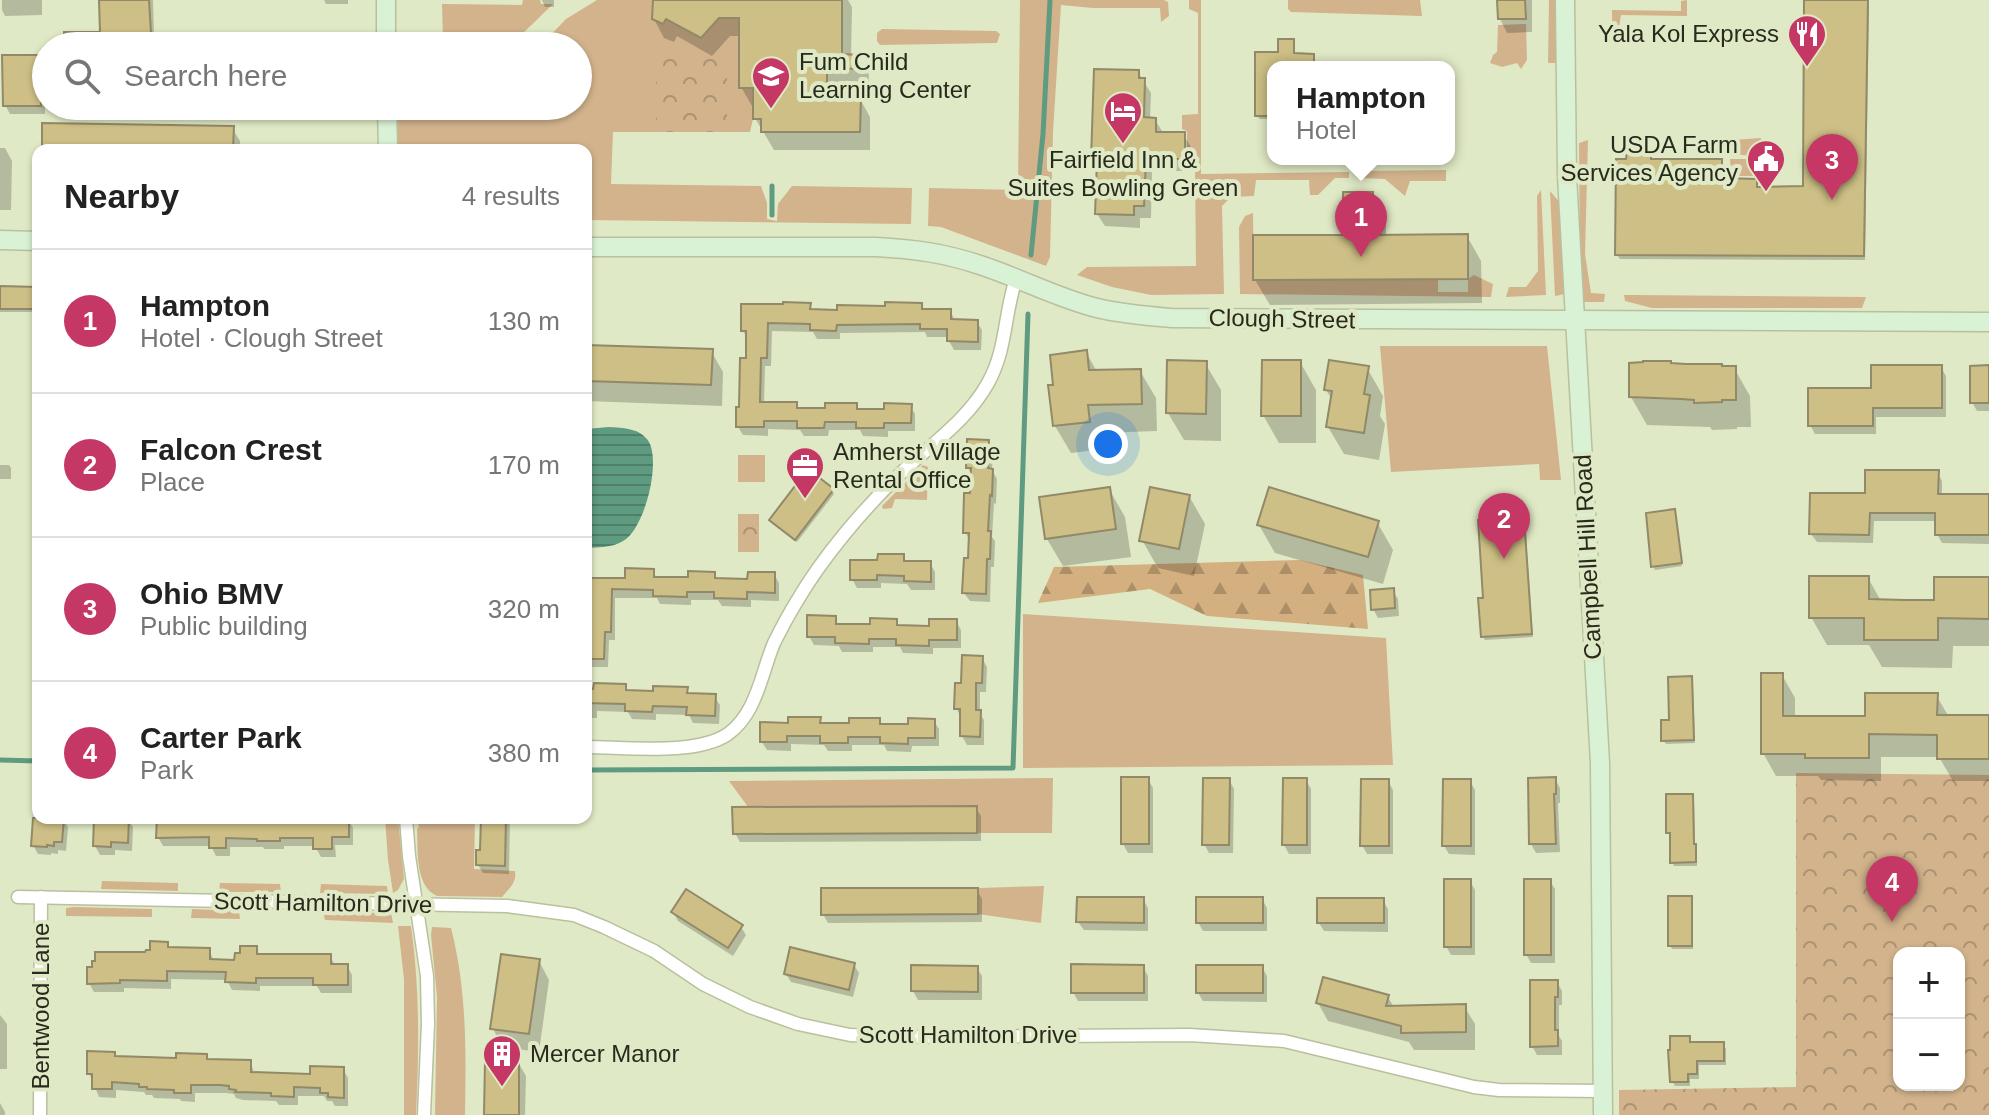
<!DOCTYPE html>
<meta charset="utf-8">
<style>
body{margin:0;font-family:Arial,sans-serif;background:#f6f6f6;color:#222}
.controls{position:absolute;right:24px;bottom:24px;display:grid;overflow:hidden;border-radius:16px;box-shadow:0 2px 6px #0004}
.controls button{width:72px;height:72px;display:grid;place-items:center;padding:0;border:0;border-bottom:2px solid #e0e0e0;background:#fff;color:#222;font:40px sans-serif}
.you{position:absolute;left:1108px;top:444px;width:28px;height:28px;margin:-20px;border:6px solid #fff;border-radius:50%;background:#1a73e8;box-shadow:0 0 0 12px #1a73e833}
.badge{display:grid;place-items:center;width:52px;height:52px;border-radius:50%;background:#c53765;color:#fff;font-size:26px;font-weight:700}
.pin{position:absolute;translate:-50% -66px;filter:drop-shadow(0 2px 4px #0008)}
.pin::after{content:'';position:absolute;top:42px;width:28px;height:24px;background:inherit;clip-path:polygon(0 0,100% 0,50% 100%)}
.popup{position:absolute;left:1267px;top:61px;width:188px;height:104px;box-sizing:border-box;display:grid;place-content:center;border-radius:16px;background:#fff;filter:drop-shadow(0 2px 6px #0005);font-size:26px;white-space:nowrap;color:#767676}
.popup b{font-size:30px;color:#222}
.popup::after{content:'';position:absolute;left:50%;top:100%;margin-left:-16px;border:16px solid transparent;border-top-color:#fff}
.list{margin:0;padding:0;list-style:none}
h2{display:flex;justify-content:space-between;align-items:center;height:104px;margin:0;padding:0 32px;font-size:34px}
h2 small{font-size:26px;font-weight:400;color:#767676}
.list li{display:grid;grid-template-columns:52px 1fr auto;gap:24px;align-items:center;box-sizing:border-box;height:144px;padding:0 32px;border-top:2px solid #e0e0e0}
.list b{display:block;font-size:30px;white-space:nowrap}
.list p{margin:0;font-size:26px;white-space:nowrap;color:#767676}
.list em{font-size:26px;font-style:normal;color:#767676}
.icon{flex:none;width:44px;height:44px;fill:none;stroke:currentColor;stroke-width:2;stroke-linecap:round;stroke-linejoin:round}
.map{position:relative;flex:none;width:1989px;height:1115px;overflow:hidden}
.search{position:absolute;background:#fff;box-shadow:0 2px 6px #0004;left:32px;top:32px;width:560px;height:88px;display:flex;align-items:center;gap:20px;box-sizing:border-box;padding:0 28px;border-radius:44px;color:#767676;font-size:30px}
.panel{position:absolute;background:#fff;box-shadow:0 2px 6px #0004;left:32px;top:144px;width:560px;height:680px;border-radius:16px}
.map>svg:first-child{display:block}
.green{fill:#d2b38c}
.forest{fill:url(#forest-firs)}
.park{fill:url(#park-crowns);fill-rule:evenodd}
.water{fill:url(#water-rules)}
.shadow{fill:#0003}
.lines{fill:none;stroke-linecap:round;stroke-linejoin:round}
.stream{stroke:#5e9b80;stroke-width:5}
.building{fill:#cdbf85;stroke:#928968;stroke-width:2}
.street-casing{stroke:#b8c09e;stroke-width:15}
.secondary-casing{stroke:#b8c09e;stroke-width:21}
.street{stroke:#fff;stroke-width:12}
.secondary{stroke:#d9f1d5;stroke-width:18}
.labels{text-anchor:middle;stroke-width:8;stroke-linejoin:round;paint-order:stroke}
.poi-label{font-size:24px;fill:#272b1d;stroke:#e0e9c5;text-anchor:start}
.street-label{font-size:24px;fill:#272b1d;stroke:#e0e9c5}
</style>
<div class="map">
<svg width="1989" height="1115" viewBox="0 0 1989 1115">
<defs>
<pattern id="forest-firs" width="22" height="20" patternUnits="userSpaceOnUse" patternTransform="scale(2)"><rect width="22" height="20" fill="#d4af7f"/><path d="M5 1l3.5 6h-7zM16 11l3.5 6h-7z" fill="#ac8f67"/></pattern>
<pattern id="park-crowns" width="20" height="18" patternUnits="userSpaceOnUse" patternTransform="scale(2)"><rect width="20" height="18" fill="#d2b38c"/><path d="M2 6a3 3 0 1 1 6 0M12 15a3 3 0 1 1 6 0" fill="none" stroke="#aa9272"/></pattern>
<pattern id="water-rules" width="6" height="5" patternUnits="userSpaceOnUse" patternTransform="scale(2)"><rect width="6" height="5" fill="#5e9b80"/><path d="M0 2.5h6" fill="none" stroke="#4e7f68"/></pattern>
</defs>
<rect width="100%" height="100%" fill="#e0e9c5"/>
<!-- green -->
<g class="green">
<path d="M523,0H540L541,4H553L517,39L507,45L407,46L408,40H443L442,4L522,5Z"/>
<path d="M597,0H653L652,19L663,24L666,19L701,38L719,18H739V87L753,88V119L750,132H727V56H656V132H613L611,184L761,186L767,203V219L777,221L778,204L792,186L912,188L911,224L586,220V150H398V106H578V46H540L566,19Z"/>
<path d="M1020,0H1164L1168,2L1169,16L1161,22L1160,8H1093L1061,5L1053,132L1050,257L1046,266L941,227L928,226L929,188L1018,190Z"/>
<path d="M1189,0H1201V174L1349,172V178H1335L1318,195H1310L1309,180H1256L1254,196L1231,197L1222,206L1224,294L1151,295L1112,287L1077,275L1087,267L1196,266L1195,167H1187V131L1182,129V115L1198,114V13L1189,9Z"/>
<path d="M1288,0H1420L1422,16L1291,12L1288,9Z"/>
<path d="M1549,0H1556V63H1548Z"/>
<path d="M1687,0V16L1621,15L1619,28L1616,32L1612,29V10L1681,11V1Z"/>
<path d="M1526,24L1527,60L1521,69L1517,63L1502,67L1490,63L1493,55L1497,52L1498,25Z"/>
<path d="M882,29L996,31L1000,34L997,43L880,45L877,41V33Z"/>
<path d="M1761,138L1760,147L1754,156L1730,154L1733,140Z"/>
<path d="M1588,140L1585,254L1591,293L1605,294L1604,302H1583L1580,270L1579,143Z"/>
<path d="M1730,159H1754L1757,172L1754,176H1731Z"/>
<path d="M1446,170V181H1410L1405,196L1385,179L1361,178V171Z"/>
<path d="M1541,190L1546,295L1506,297L1509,287H1526L1538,271L1537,196Z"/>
<path d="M1550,191L1561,204L1565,294L1555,296Z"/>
<path d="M1253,213L1254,280L1438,279V292H1468V279L1474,275L1493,284L1491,297L1240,294L1239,227L1245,216Z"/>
<path d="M1624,295H1633L1866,297L1862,308H1652L1625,301Z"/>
<path d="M1380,346H1547L1561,480H1540L1539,464L1391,472Z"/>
<rect x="738" y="455" width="27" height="27"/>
<path d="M923,465L928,467L927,500L895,499L892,508L883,509L882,506Z"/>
<path d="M1023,614L1386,638L1393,765L1023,768Z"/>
<path d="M1053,778L1052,833H977V806H908V833H888L887,806H821L820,834H800V807H748L729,781Z"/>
<path d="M385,818H398L404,879L398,890L393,893L388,860Z"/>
<path d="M416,818H475L474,869L515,871C517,882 509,889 502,897L437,896C415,886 418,851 417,829L419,827Z"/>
<path d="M102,881L178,883V891L101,889Z"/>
<path d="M220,883L280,884L281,892H219Z"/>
<path d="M321,884L387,886L388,894L320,893Z"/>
<path d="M1044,886L1041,923L978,914V888Z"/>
<path d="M74,907L152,909V917L66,916V908Z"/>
<path d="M192,909L239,911L240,919L191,918Z"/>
<path d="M323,912L391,913L393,923L325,920Z"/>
<path d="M398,926H411C420,989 419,1052 416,1115H404V979Z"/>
<path d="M432,927L451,928C467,990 466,1051 465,1115H435L437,997L431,935Z"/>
</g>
<!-- forest -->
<path class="forest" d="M1300,560L1363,575L1368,629L1207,616L1150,589L1038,603L1054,567Z"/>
<!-- park -->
<g class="park">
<rect x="656" y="56" width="71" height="76"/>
<rect x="738" y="514" width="21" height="38"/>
<path d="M1796,773L1989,775V1115H1619V1090L1796,1087ZM1899,953H1959V1085H1899Z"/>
</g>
<!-- water -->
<path class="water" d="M609,427C623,428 641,428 649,442C661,464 644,530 623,541C612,548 598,547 586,548V429Z"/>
<!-- shadow -->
<g class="shadow">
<path d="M2,0H42V15L5,16L2,10Z"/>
<path d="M101,0H153L154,35L175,36L180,46H66L102,34Z"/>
<path d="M324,0H348V4H326Z"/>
<path d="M542,0H554V7H545Z"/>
<path d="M655,0H848L852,7L851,57H858L869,75L868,87L837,86V98L860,99L870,117V150H774L755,118V106H752L741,87V36H730L712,56L677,36L674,42L664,38L654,19Z"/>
<path d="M1499,0H1532V32L1507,33L1500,19Z"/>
<path d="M1806,0H1869L1865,260L1620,259L1617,255L1628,161L1649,153L1652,161H1721L1723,165V180L1756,181L1759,189L1805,188Z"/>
<path d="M1293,41L1295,45V55L1313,56L1315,59V67H1273V124V119H1260L1257,116V54H1280Z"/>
<path d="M39,57L44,65L45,114H10L5,105Z"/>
<path d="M1138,72L1151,93L1150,120H1155L1164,134H1183L1191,147V171H1152L1151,218H1140V228L1105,226L1097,214L1099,169L1093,159Z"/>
<path d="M232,128L240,141V150H44Z"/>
<path d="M0,148H5L12,161L11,210H0Z"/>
<path d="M1372,194L1386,219V237L1467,236L1481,261L1482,303L1270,305L1255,280L1345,237Z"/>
<path d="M0,288L38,289V312H0Z"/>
<path d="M809,305L813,311L839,312L921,305L925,311H950L955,320L977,322L982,330L981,350H954L949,341V337H927L925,332L840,333V339H817L813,332L772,331L771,366H765L764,404H796L799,410H827L855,405L859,411H886L910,406L915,414V431H888V437L863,436L860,430H829L828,436H804L800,430L768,429V436L743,435L738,427L748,360V339L743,331Z"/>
<path d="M586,347L711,351L723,372L722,406L586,401Z"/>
<path d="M1086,352L1097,372L1140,371L1156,398L1157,431L1102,433L1104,449L1071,453L1055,426L1056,387Z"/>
<path d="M1300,362L1316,390V443H1279L1263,415Z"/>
<path d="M1205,363L1221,390V441L1184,440L1168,413Z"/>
<path d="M1941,367L1946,376V417H1876V434H1815L1810,425L1873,390Z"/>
<path d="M1989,367V411H1977L1972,402Z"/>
<path d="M1367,368L1383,396L1380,416L1385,424L1379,460L1344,454L1328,427L1333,401L1326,390Z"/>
<path d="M1722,368H1734L1750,396L1751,427H1737V429L1712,430L1710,427L1647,425L1631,397Z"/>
<path d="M988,442L993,451L992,470L997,479L996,504L994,503L992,537L995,541L994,567H991L990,602L970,601L964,593L970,561V541L965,532L972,495L973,477L968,468Z"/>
<path d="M0,465H9L11,468V479H0Z"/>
<path d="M1937,472L1942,481V496H1989V544L1942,543L1937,534V521H1874L1873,543L1817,542L1811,534L1867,495Z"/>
<path d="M1109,489L1125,517L1131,557L1063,566L1047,539Z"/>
<path d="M832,490L834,494L797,542L773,524L771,520Z"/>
<path d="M1189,496L1205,524L1194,576L1158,568L1142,540Z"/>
<path d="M1674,511L1676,515L1682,566L1655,570L1653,566Z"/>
<path d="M1523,519L1525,523L1533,637L1485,640L1483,637L1486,600Z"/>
<path d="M1377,522L1393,550L1383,584L1275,553L1259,525Z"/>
<path d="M903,556L907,563H930L935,572V590H911L907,584L881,583V588H857L852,579L879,562Z"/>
<path d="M653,571L657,579H690L714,573L718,580L749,581L774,574L779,583V601L751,600V607L722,606L718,600H691V605L660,604L657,598H615V640H609L608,667H590L586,660V633H591L592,613L587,604L627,580Z"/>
<path d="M1868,578L1881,601L1936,602L1989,579V646H1953L1952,668L1882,667L1869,645H1827L1811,617Z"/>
<path d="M1392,590L1398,599L1399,616L1378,618L1373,609Z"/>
<path d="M835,618L839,626H872L896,621L899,627L931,628L956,621L961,630V648H933V654L903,653L900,647H873V652H842L839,646L814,645L809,636Z"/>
<path d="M982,658L987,667L986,692H980V713L984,720V745H967L962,736L961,717L956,708Z"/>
<path d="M1782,675L1795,698V718H1867L1936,695L1949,717H1989V781H1953L1939,757H1881V781L1821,780L1818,776H1776L1763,753Z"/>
<path d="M1691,678L1693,682L1695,743L1666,744L1663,740Z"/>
<path d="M625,686L628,692L686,689L690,695L714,696L720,705L719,724L693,723L689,715L656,714V720L632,719L628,712L597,711V718H586V691Z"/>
<path d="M819,719L823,725H851L879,720L883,726H910L934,721L939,729V746H912L911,752L887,751L884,745H852V751H828L824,745L791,744V751L767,750L762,742L790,725Z"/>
<path d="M1148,779L1153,788V853H1128L1123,844Z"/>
<path d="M1555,779L1560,788V803H1558L1560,852L1536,853L1531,844Z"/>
<path d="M1229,780L1234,789L1233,853H1209L1204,844Z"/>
<path d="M1306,780L1311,789V854H1289L1284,845Z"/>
<path d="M1388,781L1393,790V854H1367L1362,845Z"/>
<path d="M1470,781L1475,790V855L1449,854L1444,846Z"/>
<path d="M1692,796L1694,800L1695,846L1697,849V866H1674L1672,862L1671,836L1668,833Z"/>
<path d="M976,808L981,816V841L740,842L735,833Z"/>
<path d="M35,816L38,818L63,819L68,827L66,851L58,850V854L51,853V855L38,854L33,845Z"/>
<path d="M96,818L128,819L133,827L132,851L115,850V855H100L95,846Z"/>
<path d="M481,818H510L509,874L483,873L478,865L482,852V821Z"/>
<path d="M348,819L353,828V845H335L336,857H321L315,846H284V849H264L263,847H230V856H216L211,846H163L158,837Z"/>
<path d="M1470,881L1475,890V955H1451L1446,946Z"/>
<path d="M1550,881L1555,889V963H1531L1526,954Z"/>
<path d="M977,890L982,899V922L828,923L823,914Z"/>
<path d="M1691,898L1693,902V949H1672L1670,945Z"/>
<path d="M1143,899L1148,908V931L1084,930L1078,922Z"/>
<path d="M1262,899L1267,908V931H1203L1198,922Z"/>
<path d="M1383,900L1388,909V932L1324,931L1319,923Z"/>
<path d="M673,912L741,927L746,935L733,956L678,921Z"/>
<path d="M167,944L170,949L209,950L214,961L236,962L256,948L260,956H330L335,965L347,966L352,975V993H321L317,986H260V991L232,990L227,980L171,979V989L124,988V992H94L89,983Z"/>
<path d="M539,961L549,980L539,1052L503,1047L493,1029Z"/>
<path d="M854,965L859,973L853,997L791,982L786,974Z"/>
<path d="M1143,967L1148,976V1001H1078L1073,992Z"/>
<path d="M1262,967L1267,976V1002L1203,1001L1198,993Z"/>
<path d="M977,968L982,976V1000H918L913,991Z"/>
<path d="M1557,982L1562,991V1005H1559V1036L1562,1041V1055H1537L1532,1046Z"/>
<path d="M1387,996L1394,1007L1464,1006L1475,1024V1050H1414L1409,1042L1328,1021L1318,1003Z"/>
<path d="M0,1015L7,1024V1069H0Z"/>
<path d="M1688,1038L1691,1042L1723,1044L1726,1049V1065H1699V1079H1690V1086H1675L1672,1081Z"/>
<path d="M114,1054L116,1058L177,1060L206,1056L209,1061L250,1062L255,1074L312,1076L343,1069L348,1078V1106H335L332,1101H327L324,1096H298V1105H279L276,1101L243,1100L236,1098L234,1094L226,1093H195V1102L181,1101L180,1099L154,1098L152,1095H146L144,1092L116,1090V1098L99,1097L89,1073Z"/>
<path d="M518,1062L526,1076L525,1115H486Z"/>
<path d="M0,1103L5,1112V1115H0Z"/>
</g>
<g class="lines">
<!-- stream -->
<g class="stream">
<path d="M772,186V215"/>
<path d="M1031,255L1043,134L1050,0"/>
<path d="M0,760L38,761"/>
<path d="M586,770L1013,768L1028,314"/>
</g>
</g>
<!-- building -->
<g class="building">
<path d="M99,0H149L151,33L176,34V46H64V32H100Z"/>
<path d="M653,0H842V54L859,55V69L827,68V96L861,97L860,132H761V119H753V88H739V18H719L701,38L666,19L663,24L652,19Z"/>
<path d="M1497,0H1525L1526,19H1498Z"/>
<path d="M1804,0H1868L1864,256L1615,255L1616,159H1626L1627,151H1651V159H1722V178L1757,179V187L1803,186Z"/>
<path d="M1278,39H1294V53L1314,54V67H1273V116H1255V52H1278Z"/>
<path d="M2,55H41V106H3Z"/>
<path d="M1094,69L1139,70V78H1145L1144,117L1156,118V132H1185V159H1146L1144,206H1134V215L1095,214L1097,160H1091Z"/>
<path d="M42,123L234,126L233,150H42Z"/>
<path d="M1343,192H1373L1372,235L1468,234V279L1253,280V235H1343Z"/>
<path d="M0,286L38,287V309H0Z"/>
<path d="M783,302L811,303L810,309L837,310V305L885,306V302L922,303V309H951V319L978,320V342L947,341V329H920V324L837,325L836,331L810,330V324L768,323L767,358H761L760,402H797V408H825V403H857V409H884V403L912,404L911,423H884V428H856V422H825L824,428H797V421H764V427H736V407H739L740,358H746V331H741V304H783Z"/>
<path d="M586,345L713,349L711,385L586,381Z"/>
<path d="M1087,350L1089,370L1141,369L1142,404L1088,405L1090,422L1053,426L1048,385H1053L1050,355Z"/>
<path d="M1167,360L1207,361L1206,414L1166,413Z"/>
<path d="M1262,360H1301V416H1261Z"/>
<path d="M1329,360L1369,366L1364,394L1370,395L1364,433L1326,427L1332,391L1324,390Z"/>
<path d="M1643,361H1671V363L1686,364H1722V366H1736V400H1722V402L1694,403V400L1681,399L1629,397V363L1643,362Z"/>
<path d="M1871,365H1942V408H1873V426H1808V388H1871Z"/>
<path d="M1989,365V403H1970V366Z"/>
<path d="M967,439L989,440L988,468L993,469L992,496L990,495L988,531H991L990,559H987L986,594L962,593L964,558H968L969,533H963L964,493H970L971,468H966Z"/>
<path d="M808,469L834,489L795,540L769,520Z"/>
<path d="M1865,470H1939L1938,494H1989V535H1935V513H1870L1869,535L1809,534L1810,493H1865Z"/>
<path d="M1110,487L1116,529L1045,539L1039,497Z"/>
<path d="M1150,487L1190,495L1179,549L1139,541Z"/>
<path d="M1269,487L1379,521L1368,557L1257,525Z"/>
<path d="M1675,509L1682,563L1651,567L1646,513Z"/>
<path d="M1524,517L1532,634L1481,637L1478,598H1483L1478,520Z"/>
<path d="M878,554H904V561H931V582L904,581V576L877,575V580H850V560H877Z"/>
<path d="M625,568L654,569V577H688V571L715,572V578L747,579L748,572H775V593L747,592V599L714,598V592H687V597L653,596V590L612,589L611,632H605L604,659H586V631H589L590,605H586V578H625Z"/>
<path d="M1809,576H1869V599L1905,600H1934V577H1989V619L1938,618V640H1864V618H1809Z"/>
<path d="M1394,588L1395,608L1371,610L1370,590Z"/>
<path d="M807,615L836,616V624H870V618L897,619V625L929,626V619H957V640H929V646L896,645V639H869V644L835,643V637H807Z"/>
<path d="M962,655L983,656L982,683H976V710H981L980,737L960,736V709H954L955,683H961Z"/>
<path d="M1761,673H1783V716H1865V693H1938L1937,715H1989V759H1937V735L1869,734V758H1805V754H1761Z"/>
<path d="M1692,676L1694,740L1661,741V720H1669L1668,677Z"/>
<path d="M594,683L626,684V690L653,691V686L688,687L687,693L716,694L715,716L686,715L687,707L653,706L652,712L625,711V704L586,703V689H593Z"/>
<path d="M788,717H821L820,723H849V718H880V724H908V718L935,719V738H908V744L880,743V737H848V743H820V736H787V742H760V722L788,723Z"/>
<rect x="1121" y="777" width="28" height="67"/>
<path d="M1556,777V794H1554L1556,844H1529L1528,778Z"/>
<path d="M1203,778H1230L1229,845H1202Z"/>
<path d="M1283,778H1307V845H1282Z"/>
<path d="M1361,779H1389V846H1360Z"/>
<path d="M1443,779H1471V846H1442Z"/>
<path d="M1666,794H1693L1694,844H1696V862L1670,863V833H1666Z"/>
<path d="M977,806V833L733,834L732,807Z"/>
<path d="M33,818H64L62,842H54V846L47,845V847L31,846Z"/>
<path d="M94,818H129L128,843L111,842V847L93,846Z"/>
<path d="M157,818H349V837H332V849H313V838H280V841H257V839L226,838V848H209V837L156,838Z"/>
<path d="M481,818H506L505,866L476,865V850H480Z"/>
<rect x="1444" y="879" width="27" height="68"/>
<rect x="1524" y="879" width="27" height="76"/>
<path d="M821,888H978V914L821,915Z"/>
<path d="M686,889L743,925L728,948L671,912Z"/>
<rect x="1668" y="896" width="24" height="50"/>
<path d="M1077,897H1144V923L1076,922Z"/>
<rect x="1196" y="897" width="67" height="26"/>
<rect x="1317" y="898" width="67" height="25"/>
<path d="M150,941L168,942V947L210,948V959L234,960L235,953H240V946H257V954H331V964H348V985H313V978H256V983L225,982L226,972L167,971V981L120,980V983L87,984V967H92V961H95V952H145L146,950H150Z"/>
<path d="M790,947L855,963L849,990L784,974Z"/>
<path d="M501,954L540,959L529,1034L490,1029Z"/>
<path d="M1071,964L1144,965V993H1071Z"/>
<path d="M911,965L978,966V992L911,991Z"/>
<rect x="1196" y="965" width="67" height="28"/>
<path d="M1323,977L1389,995L1386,1006L1466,1004V1032L1401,1033V1026L1316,1003Z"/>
<path d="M1530,980H1558V997H1555V1030H1558V1046L1530,1047Z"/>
<path d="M1670,1036H1690V1042H1724V1061H1697V1074H1688V1082H1670L1668,1050H1670Z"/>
<path d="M87,1051L115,1052V1056L176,1058V1053L207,1054V1059L251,1060V1072L310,1074V1066L344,1067V1098L328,1097V1093H320V1088L294,1087V1097L271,1096V1093L235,1092L236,1090L229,1089V1086L220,1085H191V1093H174V1090L147,1089V1087H139V1084L112,1082V1089H92V1074H87Z"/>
<path d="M485,1060H519V1115H484Z"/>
</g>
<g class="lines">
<defs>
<g id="street">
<path d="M586,747C625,747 696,756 728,734C757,713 761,674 774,643C781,629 789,614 797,601C822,558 864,508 900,474C930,445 967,421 988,383C1007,349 1004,314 1016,279"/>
<path d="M406,818L409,856L427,976L428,1024L424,1115"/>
<path d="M18,897L507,906L574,915L604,927L654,951L703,984L750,1007L798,1024L850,1035L901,1037L1190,1035L1284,1041L1474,1087L1499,1090L1603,1091"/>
<path d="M40,1115L41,897"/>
</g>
<g id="secondary">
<path d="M386,0V46"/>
<path d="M1565,0L1567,176L1600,763L1603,1115"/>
<path d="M387,106L388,150"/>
<path d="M0,240L38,241"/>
<path d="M586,247H876C914,249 944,253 980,265C1020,278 1057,298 1097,308C1122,314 1147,316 1171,318L1989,322"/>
</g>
</defs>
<!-- street casing -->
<use href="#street" class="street-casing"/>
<!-- secondary casing -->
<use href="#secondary" class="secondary-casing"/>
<!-- street -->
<use href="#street" class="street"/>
<!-- secondary -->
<use href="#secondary" class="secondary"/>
</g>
<!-- icons -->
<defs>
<symbol id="restaurant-pin" viewBox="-11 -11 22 30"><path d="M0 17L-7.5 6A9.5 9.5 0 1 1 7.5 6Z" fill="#c53765" stroke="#e0e9c5"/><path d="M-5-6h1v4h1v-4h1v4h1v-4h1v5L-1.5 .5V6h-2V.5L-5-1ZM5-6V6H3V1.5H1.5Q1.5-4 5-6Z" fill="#fff"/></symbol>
<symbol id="school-pin" viewBox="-11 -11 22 30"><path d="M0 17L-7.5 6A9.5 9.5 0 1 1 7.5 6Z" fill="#c53765" stroke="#e0e9c5"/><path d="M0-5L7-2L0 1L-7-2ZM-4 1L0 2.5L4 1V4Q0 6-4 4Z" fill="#fff"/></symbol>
<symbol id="hotel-pin" viewBox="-11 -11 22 30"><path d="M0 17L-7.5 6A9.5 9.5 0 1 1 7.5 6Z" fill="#c53765" stroke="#e0e9c5"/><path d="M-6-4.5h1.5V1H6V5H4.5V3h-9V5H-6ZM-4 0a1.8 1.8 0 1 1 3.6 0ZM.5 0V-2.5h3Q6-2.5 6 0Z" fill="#fff"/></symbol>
<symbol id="civic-pin" viewBox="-11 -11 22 30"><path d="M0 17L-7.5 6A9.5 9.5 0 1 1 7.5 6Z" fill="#c53765" stroke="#e0e9c5"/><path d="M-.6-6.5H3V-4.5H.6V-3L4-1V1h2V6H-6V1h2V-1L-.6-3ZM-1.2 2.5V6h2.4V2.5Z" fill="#fff"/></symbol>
<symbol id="office-pin" viewBox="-11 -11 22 30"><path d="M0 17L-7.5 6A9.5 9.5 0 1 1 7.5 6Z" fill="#c53765" stroke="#e0e9c5"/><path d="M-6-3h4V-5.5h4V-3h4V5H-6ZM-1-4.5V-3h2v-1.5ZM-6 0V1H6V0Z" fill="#fff"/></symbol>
<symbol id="building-pin" viewBox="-11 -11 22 30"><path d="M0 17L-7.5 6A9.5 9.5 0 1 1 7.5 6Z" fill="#c53765" stroke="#e0e9c5"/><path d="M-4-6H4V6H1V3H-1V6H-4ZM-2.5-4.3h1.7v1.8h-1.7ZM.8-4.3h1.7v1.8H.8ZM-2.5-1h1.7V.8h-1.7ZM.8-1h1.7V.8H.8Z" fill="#fff"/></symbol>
</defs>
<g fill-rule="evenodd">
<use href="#restaurant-pin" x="1785" y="12" width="44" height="60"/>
<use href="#school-pin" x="749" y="54" width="44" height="60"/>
<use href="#hotel-pin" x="1101" y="89" width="44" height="60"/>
<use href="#civic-pin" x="1744" y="137" width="44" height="60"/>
<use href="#office-pin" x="783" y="444" width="44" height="60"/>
<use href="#building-pin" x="480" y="1032" width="44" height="60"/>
</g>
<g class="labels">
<!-- poi labels -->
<g class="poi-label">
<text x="1779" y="42" text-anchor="end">Yala Kol Express</text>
<text x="799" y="70">Fum Child<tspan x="799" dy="28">Learning Center</tspan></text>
<text x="1738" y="153" text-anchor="end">USDA Farm<tspan x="1738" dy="28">Services Agency</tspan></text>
<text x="1123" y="168" text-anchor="middle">Fairfield Inn &amp;<tspan x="1123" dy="28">Suites Bowling Green</tspan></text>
<text x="833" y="460">Amherst Village<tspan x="833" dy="28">Rental Office</tspan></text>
<text x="530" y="1062">Mercer Manor</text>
</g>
<!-- street labels -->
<g class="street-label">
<text transform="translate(1282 319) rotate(1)" y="8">Clough Street</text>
<text transform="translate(1588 557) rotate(-93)" y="8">Campbell Hill Road</text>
<text transform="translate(323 903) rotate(1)" y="8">Scott Hamilton Drive</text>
<text transform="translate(41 1006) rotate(-90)" y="8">Bentwood Lane</text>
<text x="968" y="1043">Scott Hamilton Drive</text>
</g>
</g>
</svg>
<div class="controls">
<button>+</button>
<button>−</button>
</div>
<div class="you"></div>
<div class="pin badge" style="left:1361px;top:257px">1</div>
<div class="popup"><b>Hampton</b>Hotel</div>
<div class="pin badge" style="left:1504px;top:559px">2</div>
<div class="pin badge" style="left:1832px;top:200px">3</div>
<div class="pin badge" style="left:1892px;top:922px">4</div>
<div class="search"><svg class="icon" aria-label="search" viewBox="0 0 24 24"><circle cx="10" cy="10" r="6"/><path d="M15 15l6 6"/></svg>Search here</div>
<section class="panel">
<h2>Nearby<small>4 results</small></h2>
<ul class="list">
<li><span class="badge">1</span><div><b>Hampton</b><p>Hotel · Clough Street</p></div><em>130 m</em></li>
<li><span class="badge">2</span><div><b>Falcon Crest</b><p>Place</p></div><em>170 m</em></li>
<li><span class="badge">3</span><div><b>Ohio BMV</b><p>Public building</p></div><em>320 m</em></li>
<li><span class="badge">4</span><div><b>Carter Park</b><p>Park</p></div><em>380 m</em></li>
</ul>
</section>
</div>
